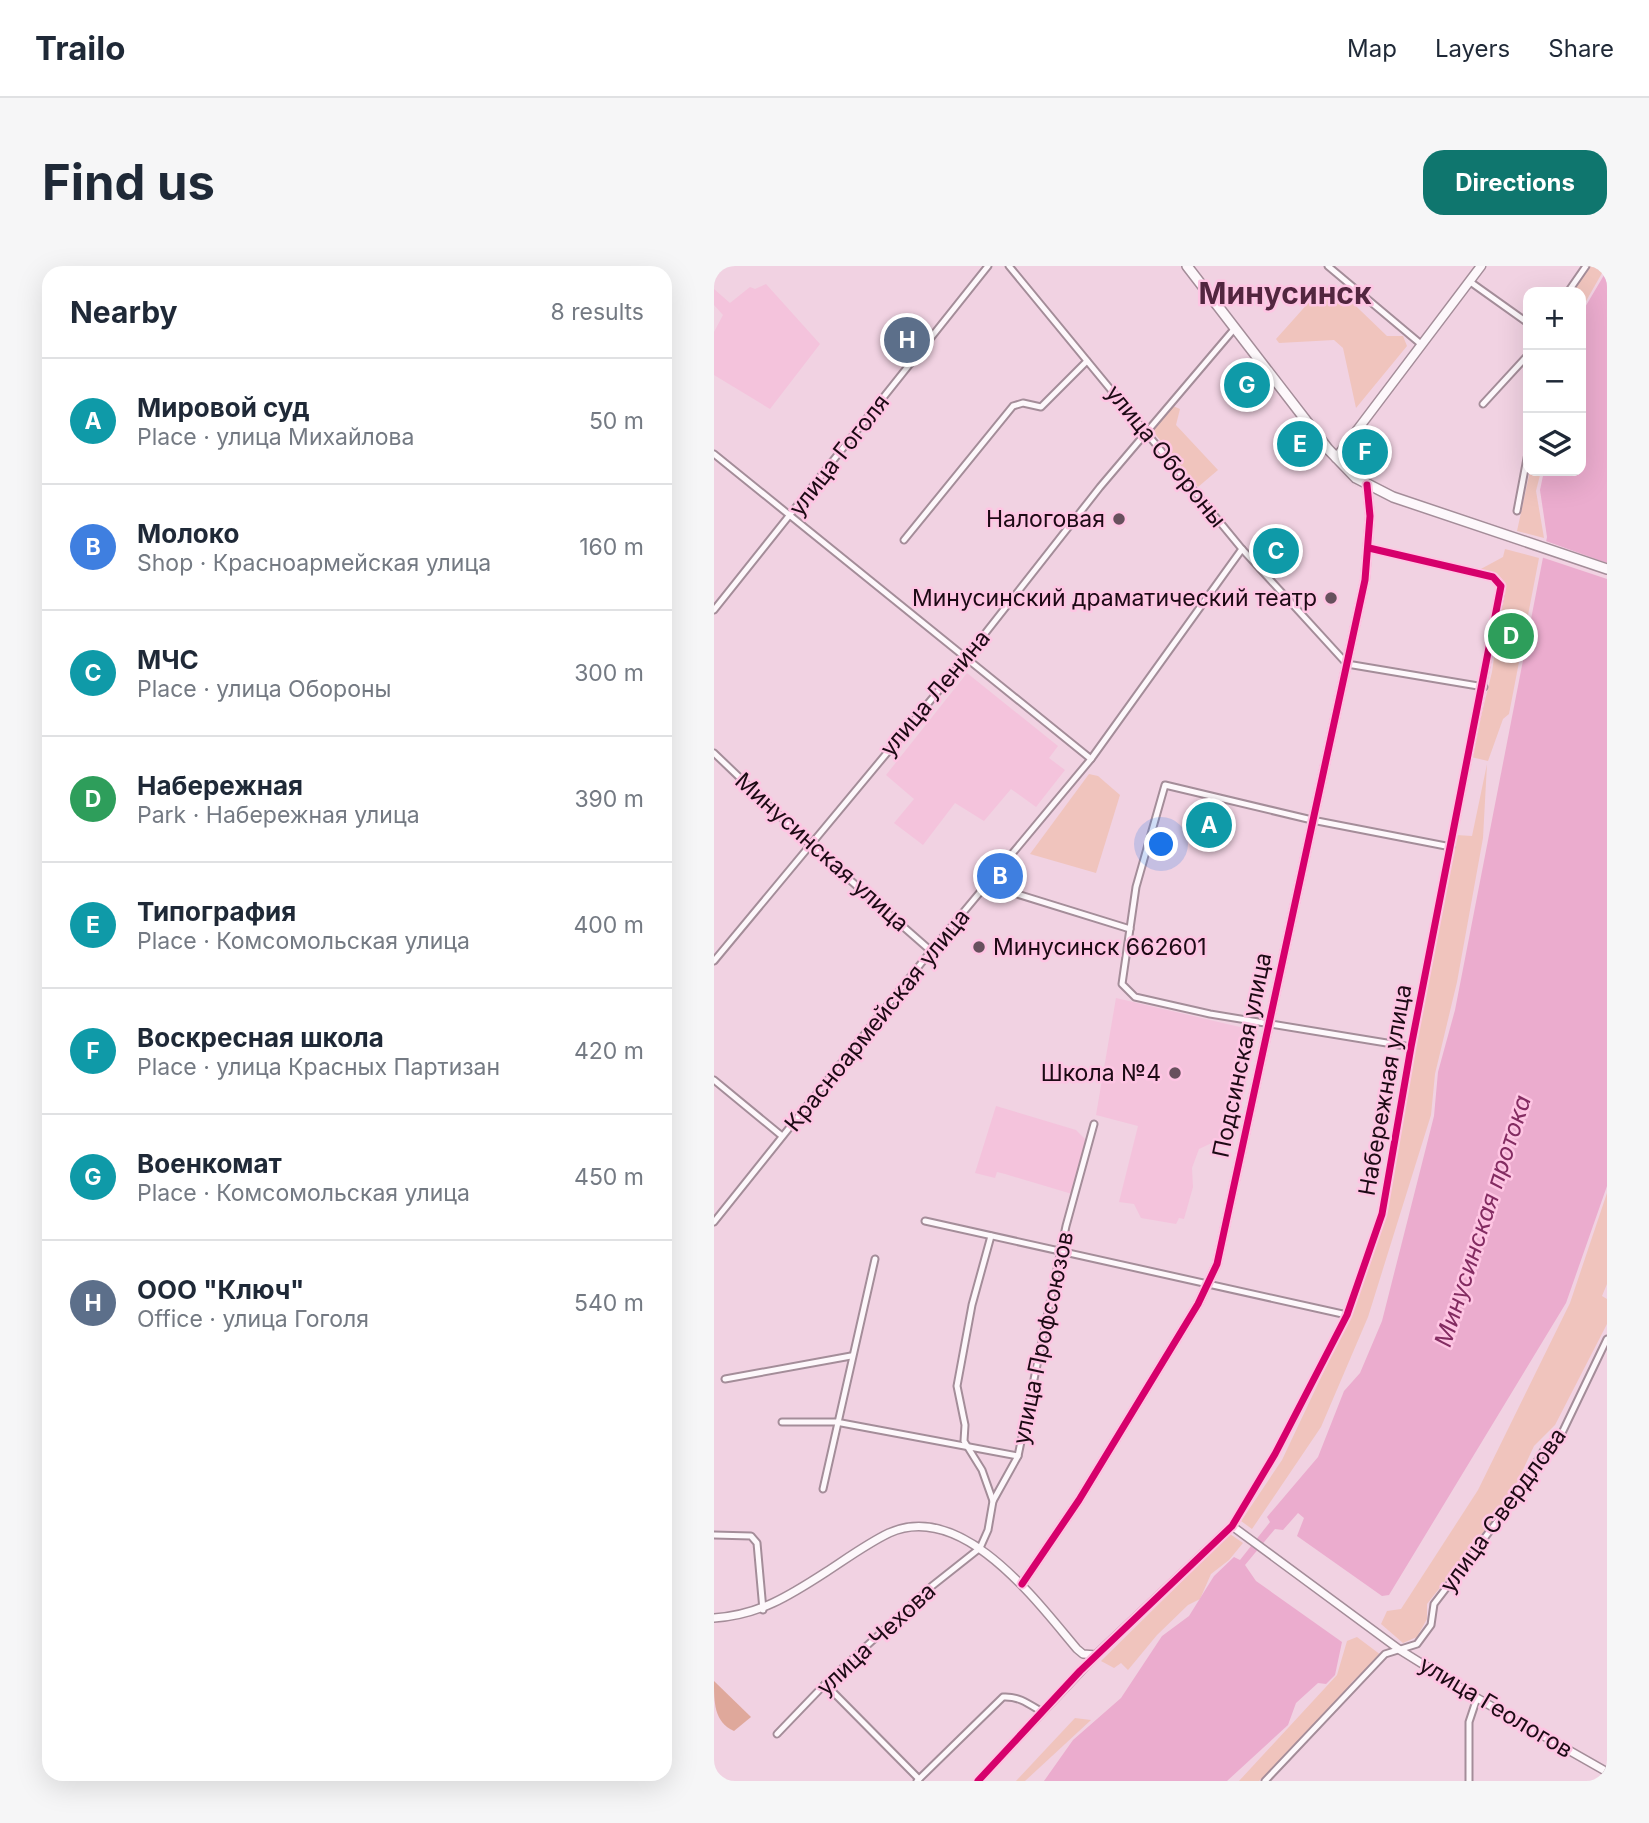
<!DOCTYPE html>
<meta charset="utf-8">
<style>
body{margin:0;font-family:Inter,sans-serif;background:#f6f6f7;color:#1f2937}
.controls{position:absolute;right:21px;top:21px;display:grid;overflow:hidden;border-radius:14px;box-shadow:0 7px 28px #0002}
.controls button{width:63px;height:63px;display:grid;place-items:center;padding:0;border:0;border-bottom:2px solid #e0e1e3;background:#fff;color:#1f2937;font:35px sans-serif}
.you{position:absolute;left:448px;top:579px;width:24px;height:24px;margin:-18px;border:5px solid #fff;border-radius:50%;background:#1a73e8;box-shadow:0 0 0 10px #1a73e833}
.badge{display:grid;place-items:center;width:46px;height:46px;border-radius:50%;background:#0f766e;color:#fff;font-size:23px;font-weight:700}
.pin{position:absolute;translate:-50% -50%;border:4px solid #fff;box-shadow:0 2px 7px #0006}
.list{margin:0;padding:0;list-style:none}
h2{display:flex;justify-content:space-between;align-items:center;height:91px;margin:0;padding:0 28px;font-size:30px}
h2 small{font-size:23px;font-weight:400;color:#747a83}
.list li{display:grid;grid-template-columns:46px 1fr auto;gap:21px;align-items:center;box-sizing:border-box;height:126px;padding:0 28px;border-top:2px solid #e0e1e3}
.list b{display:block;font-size:26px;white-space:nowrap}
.list p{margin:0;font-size:23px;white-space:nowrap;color:#747a83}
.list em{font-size:23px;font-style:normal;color:#747a83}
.icon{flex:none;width:38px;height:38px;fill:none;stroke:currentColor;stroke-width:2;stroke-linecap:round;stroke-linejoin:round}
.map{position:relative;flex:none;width:893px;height:1515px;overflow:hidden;border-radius:21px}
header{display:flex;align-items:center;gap:42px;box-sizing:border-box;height:98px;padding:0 35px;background:#fff;border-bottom:2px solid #e0e1e3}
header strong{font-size:33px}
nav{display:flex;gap:38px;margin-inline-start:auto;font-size:24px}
.intro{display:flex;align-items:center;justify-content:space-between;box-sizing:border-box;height:168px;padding:0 42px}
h1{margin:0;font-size:49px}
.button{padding:18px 32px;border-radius:21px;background:#0f766e;color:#fff;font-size:24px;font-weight:700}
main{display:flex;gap:42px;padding:0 42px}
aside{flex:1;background:#fff;border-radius:21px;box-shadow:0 7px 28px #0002}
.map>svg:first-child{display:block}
.built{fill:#f4c3dc}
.green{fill:#f0c4bd}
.forest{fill:#dfa89b}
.water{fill:#ebacce}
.pier{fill:#f1d2e2}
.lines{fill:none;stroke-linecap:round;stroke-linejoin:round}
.minor-casing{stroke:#a48d99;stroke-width:9}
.tertiary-casing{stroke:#a48d99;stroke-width:10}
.secondary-casing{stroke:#a48d99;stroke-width:11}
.primary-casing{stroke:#a48d99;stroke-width:12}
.minor{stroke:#fdf8fb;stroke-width:5}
.tertiary{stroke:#fdf8fb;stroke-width:7}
.secondary{stroke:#fdf8fb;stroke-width:8}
.primary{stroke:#fdf8fb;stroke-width:9}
.cycleway-casing{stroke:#fec5e3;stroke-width:11}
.cycleway{stroke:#d6006c;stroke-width:7}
.poi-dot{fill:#67505d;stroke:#fec5e3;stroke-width:2.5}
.labels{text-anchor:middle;stroke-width:5;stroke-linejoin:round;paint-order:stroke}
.street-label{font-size:23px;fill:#1d0a15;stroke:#fec5e3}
.poi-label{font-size:23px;fill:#1d0a15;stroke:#fec5e3;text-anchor:end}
.water-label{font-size:24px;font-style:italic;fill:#832b61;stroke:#fec5e3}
.district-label{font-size:30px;font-weight:bold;fill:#52263f;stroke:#fec5e3}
</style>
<header>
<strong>Trailo</strong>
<nav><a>Map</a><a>Layers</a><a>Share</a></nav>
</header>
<div class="intro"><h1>Find us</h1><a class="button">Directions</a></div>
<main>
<aside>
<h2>Nearby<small>8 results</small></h2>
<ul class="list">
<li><span class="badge" style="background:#0f9aa8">A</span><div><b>Мировой суд</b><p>Place · улица Михайлова</p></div><em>50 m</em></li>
<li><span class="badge" style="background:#3f7fe0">B</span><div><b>Молоко</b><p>Shop · Красноармейская улица</p></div><em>160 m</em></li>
<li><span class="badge" style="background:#0f9aa8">C</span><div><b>МЧС</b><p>Place · улица Обороны</p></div><em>300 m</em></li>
<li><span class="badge" style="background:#2e9e5b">D</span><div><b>Набережная</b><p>Park · Набережная улица</p></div><em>390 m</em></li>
<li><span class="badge" style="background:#0f9aa8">E</span><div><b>Типография</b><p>Place · Комсомольская улица</p></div><em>400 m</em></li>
<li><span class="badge" style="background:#0f9aa8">F</span><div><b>Воскресная школа</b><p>Place · улица Красных Партизан</p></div><em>420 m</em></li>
<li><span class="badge" style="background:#0f9aa8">G</span><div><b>Военкомат</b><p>Place · Комсомольская улица</p></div><em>450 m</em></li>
<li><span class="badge" style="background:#5c6f8a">H</span><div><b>ООО &quot;Ключ&quot;</b><p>Office · улица Гоголя</p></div><em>540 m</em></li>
</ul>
</aside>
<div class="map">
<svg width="893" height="1515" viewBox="0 0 893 1515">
<rect width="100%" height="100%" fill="#f1d2e2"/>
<!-- built -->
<g class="built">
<path d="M52,18L106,78L56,143L0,109V66L9,49L0,39V23L16,37L36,21L41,23Z"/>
<path d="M253,407L344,480L335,492L351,504L322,541L297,523L270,555L241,537L209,579L180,557L200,533L172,509Z"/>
<path d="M402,732L543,765L518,878L502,875L485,883L478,902L479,921L470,953L465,952L462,958L427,952L420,938L405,936L424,860L382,849Z"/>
<path d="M282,840L362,864L372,874L358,928L291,908L283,906L281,912L261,907Z"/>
</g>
<!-- green -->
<g class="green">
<path d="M874,0H892L867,44V26H858Z"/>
<path d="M620,19L673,70H689L693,80L642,142L629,82L620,74L565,77L562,73L605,25Z"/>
<path d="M459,140L466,143L462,159L504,204L484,221L438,164Z"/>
<path d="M816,205H827L822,225L830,272L803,265Z"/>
<path d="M791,283L825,292L795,448L789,453L774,495L757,491L778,406L790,319L784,309L765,304L789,291Z"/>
<path d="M773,498L769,572L743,716L721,808L717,849L654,1051L607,1161L538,1263L527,1255L568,1194L636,1050L671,947L700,782L742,569L758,570Z"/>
<path d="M375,508L384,510L406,529L382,607L316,588Z"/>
<path d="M893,927V1018L888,1030L893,1033V1058L841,1159L820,1180L795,1234L713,1338V1353L703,1371L689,1377L667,1358L673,1345L687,1343L764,1224L856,1037Z"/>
<path d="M516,1268L529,1277L515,1294L497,1308L486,1333L474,1339L443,1369L414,1404L407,1397L400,1402L387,1395Z"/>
<path d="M643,1371L667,1389L638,1416L621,1442L545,1515H525L623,1409L633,1375Z"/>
<path d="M361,1452L377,1454L311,1515H302Z"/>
</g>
<!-- forest -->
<path class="forest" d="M0,1415L37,1451L20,1465C0,1456 0,1437 0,1415Z"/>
<!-- water -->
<path class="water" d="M893,4V920L852,1037L675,1329L668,1330L583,1270L590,1252L584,1247L569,1264L561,1263L531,1299L542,1315L628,1376L621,1409L612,1418L604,1417L582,1437L574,1459L513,1515H330L359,1474L407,1432L448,1370L475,1350L500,1310L520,1291L526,1294L556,1256L553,1251L604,1191L630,1125L646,1107L668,1055L720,850L724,806L741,744L833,271L826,224L830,205H867V48Z"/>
<!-- pier -->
<path class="pier" d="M829,274L893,297V313L824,290Z"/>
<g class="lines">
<defs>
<g id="minor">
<path d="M295,0L528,283L633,398L770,421"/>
<path d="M614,0L708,79"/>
<path d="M0,5L5,0"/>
<path d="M755,15L814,57"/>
<path d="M854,26L872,0"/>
<path d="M769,138L814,89"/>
<path d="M0,188L377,493"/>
<path d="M803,245L814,187"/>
<path d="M190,274L299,140L309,137L327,141L373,95"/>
<path d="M0,344L274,0"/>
<path d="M0,487L95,578L217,685"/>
<path d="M274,619L416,663"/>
<path d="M0,695L251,393L386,221L521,62"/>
<path d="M697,781L496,748L421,731L408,718L422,621L451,519L598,554L737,581"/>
<path d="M0,814L68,870"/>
<path d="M211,955L633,1049"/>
<path d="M0,956L217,685L377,493L528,283"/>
<path d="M277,970L258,1039L243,1120L251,1159L250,1175L268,1204L279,1235"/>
<path d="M11,1113L137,1090"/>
<path d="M68,1156H122L304,1190"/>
<path d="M109,1223L161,993"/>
<path d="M518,1260L561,1188L633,1049L668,948L697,781L786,329L787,320L779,311L655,282"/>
<path d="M0,1269L37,1270L43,1277L49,1344"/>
<path d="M111,1418L205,1513"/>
<path d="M63,1468L111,1418L218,1320L266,1282L274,1264L279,1235L304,1190L352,960L380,858"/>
<path d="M203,1515L289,1431C305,1430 315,1438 328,1446"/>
<path d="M264,1515L382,1390"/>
<path d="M551,1515L671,1388L703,1378L717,1359L720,1338L801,1232L831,1182L847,1169L893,1073"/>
<path d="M755,1515V1456L763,1432"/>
</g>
<g id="tertiary">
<path d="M308,1318L365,1234L484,1038L503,998L651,314L656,250L653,219"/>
<path d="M0,1352C45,1349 75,1330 112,1306C132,1293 154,1277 175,1267C249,1234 323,1336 363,1383L369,1388L382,1389L518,1260L686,1384L763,1432L893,1506"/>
</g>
<path id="secondary" d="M622,192L767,0"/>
<path id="primary" d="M473,0L614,183L642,212L679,231L893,303"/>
</defs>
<!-- minor casing -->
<use href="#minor" class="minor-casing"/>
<!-- tertiary casing -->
<use href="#tertiary" class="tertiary-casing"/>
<!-- secondary casing -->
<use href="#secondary" class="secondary-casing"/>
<!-- primary casing -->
<use href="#primary" class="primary-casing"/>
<!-- minor -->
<use href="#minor" class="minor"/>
<!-- tertiary -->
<use href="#tertiary" class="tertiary"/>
<!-- secondary -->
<use href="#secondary" class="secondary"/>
<!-- primary -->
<use href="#primary" class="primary"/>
<defs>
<g id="cycleway">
<path d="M308,1318L365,1234L484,1038L503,998L651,314L656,250L653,219"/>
<path d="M264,1515L366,1405L518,1260L561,1188L633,1049L668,948L697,781L787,320L779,311L655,282"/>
</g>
</defs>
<!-- cycleway casing -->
<use href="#cycleway" class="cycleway-casing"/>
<!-- cycleway -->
<use href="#cycleway" class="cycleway"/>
</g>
<!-- markers -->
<g class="poi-dot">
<circle cx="405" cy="253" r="7"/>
<circle cx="617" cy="332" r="7"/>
<circle cx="265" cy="681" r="7"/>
<circle cx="461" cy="807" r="7"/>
</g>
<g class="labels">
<!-- street labels -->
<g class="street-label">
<text transform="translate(125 189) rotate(-52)" y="8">улица Гоголя</text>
<text transform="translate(452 190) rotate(51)" y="8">улица Обороны</text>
<text transform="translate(221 427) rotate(-50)" y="8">улица Ленина</text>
<text transform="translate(108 586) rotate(42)" y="8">Минусинская улица</text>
<text transform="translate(163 754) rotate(-51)" y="8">Красноармейская улица</text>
<text transform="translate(528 789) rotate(-78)" y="8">Подсинская улица</text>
<text transform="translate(671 824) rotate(-80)" y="8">Набережная улица</text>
<text transform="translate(329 1072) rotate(-78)" y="8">улица Профсоюзов</text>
<text transform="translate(789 1244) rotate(-54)" y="8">улица Свердлова</text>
<text transform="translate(162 1373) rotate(-43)" y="8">улица Чехова</text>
<text transform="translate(782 1441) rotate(31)" y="8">улица Геологов</text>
</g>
<!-- poi labels -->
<g class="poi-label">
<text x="391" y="261">Налоговая</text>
<text x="603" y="340">Минусинский драматический театр</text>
<text x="279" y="689" text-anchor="start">Минусинск 662601</text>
<text x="447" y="815">Школа №4</text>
</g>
<!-- water labels -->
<g class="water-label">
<text transform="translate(769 955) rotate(-72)" y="8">Минусинская протока</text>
</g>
<!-- district labels -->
<g class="district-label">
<text x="571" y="38">Минусинск</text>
</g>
</g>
</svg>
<div class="controls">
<button>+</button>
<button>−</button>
<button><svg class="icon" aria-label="layers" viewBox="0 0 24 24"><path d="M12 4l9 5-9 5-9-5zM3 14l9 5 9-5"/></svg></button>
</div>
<div class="you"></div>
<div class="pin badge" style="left:495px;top:559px;background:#0f9aa8">A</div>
<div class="pin badge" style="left:286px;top:610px;background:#3f7fe0">B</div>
<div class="pin badge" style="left:562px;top:285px;background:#0f9aa8">C</div>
<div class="pin badge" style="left:797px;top:370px;background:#2e9e5b">D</div>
<div class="pin badge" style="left:586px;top:178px;background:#0f9aa8">E</div>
<div class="pin badge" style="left:651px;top:186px;background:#0f9aa8">F</div>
<div class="pin badge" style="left:533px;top:119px;background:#0f9aa8">G</div>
<div class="pin badge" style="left:193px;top:74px;background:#5c6f8a">H</div>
</div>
</main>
